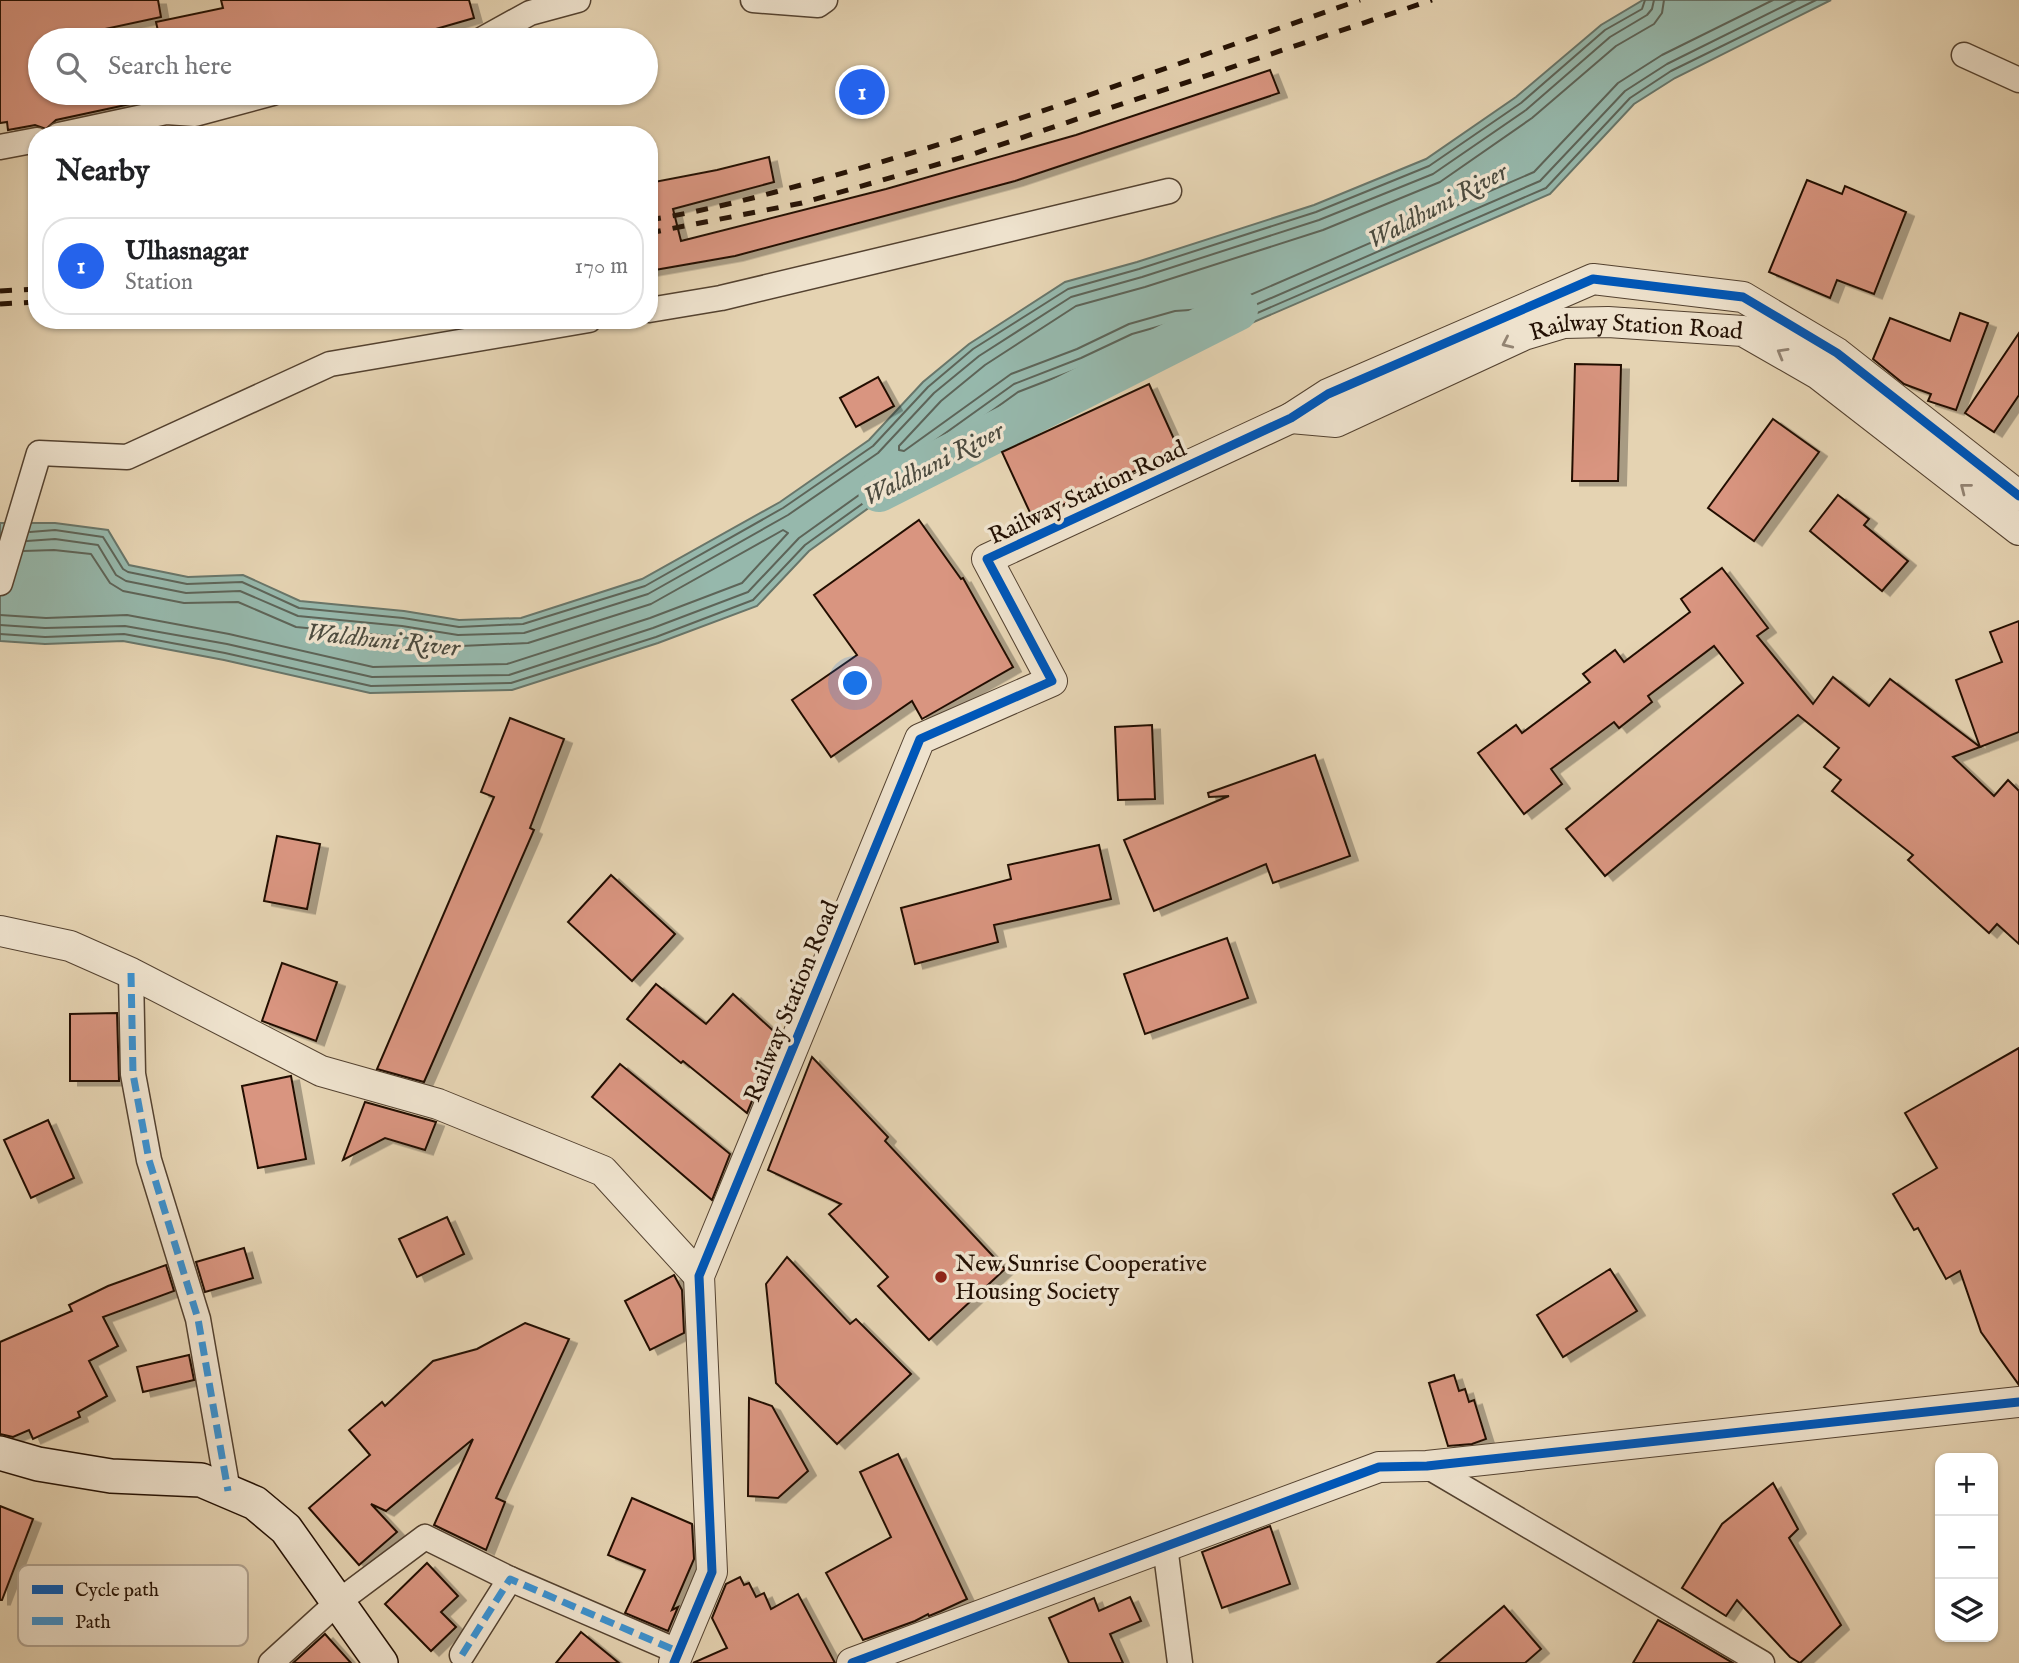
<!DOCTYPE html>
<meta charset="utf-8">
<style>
body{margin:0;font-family:"IM FELL English",serif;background:#f2f2f2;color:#202124}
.controls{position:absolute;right:21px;bottom:21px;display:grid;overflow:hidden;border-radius:14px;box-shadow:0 2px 5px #0004}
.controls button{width:63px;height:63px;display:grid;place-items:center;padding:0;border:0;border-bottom:2px solid #e0e0e0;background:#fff;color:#202124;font:35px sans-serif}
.you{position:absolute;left:856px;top:684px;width:24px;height:24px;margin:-18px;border:5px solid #fff;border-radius:50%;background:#1a73e8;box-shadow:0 0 0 10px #1a73e833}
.badge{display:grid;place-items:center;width:46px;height:46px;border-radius:50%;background:#2563eb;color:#fff;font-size:23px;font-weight:700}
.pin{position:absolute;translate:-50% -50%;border:4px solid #fff;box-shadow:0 2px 7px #0006}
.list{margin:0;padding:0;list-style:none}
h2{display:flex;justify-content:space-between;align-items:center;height:91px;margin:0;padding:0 28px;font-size:30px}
h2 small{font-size:23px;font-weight:400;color:#757577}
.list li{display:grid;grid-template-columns:46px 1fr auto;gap:21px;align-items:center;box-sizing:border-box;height:98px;margin:0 14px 14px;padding:0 14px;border:2px solid #e0e0e0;border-radius:28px}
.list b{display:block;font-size:26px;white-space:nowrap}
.list p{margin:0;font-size:23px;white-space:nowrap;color:#757577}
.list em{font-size:23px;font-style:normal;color:#757577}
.icon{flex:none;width:38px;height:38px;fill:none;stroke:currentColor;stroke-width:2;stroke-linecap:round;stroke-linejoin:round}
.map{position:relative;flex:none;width:2019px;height:1663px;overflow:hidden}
.search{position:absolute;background:#fff;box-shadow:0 2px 5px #0004;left:28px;top:28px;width:630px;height:77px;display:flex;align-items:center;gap:18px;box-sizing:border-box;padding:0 24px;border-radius:38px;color:#757577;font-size:26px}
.panel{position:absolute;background:#fff;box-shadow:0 2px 5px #0004;left:28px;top:126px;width:630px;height:203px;border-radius:28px}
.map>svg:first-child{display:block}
.water{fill:#96b8ac;stroke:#687569;stroke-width:2}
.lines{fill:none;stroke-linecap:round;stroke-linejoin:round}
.shore{stroke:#5d6458;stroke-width:2}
.river{stroke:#96b8ac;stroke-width:42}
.building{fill:#d99580;stroke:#241104;stroke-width:2;filter:url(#shadow)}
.minor-casing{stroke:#544230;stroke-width:27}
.tertiary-casing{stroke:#544230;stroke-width:32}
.secondary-casing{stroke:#241104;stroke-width:36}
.minor{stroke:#eee2cd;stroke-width:24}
.tertiary{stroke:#eee2cd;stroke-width:30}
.secondary{stroke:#eee2cd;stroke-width:33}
.rail{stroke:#241104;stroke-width:5;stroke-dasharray:12 12;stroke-linecap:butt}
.quiet{stroke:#3b92d1;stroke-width:7;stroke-dasharray:14 7;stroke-linecap:butt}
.cycleway-casing{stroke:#eee2cd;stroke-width:13}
.cycleway{stroke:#0057b8;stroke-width:9}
.oneway{stroke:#938473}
.poi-dot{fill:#8f2418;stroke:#eee2cd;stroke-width:2.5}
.labels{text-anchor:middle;stroke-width:7;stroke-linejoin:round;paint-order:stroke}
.street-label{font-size:24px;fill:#241104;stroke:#eee2cd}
.poi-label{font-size:24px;fill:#241104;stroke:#eee2cd;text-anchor:start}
.water-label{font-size:26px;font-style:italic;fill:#4c4b3f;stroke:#eee2cd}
.key{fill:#eee2cd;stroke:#b1a391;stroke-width:2}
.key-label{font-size:19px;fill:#241104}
</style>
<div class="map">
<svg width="2019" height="1663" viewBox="0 0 2019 1663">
<defs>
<filter id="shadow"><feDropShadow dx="8" dy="4.5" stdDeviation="0" flood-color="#0004"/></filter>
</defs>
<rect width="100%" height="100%" fill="#e5d3b2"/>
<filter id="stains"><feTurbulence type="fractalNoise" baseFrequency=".00286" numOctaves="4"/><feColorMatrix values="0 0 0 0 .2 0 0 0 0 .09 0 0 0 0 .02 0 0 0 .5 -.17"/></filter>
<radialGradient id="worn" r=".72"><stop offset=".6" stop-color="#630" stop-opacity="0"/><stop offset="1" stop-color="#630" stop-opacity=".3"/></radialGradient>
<!-- water -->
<path class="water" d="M1643,0H1831L1675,78L1634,104L1550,194L1226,334L1181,336L1137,349L1088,373L1021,398L809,551L757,606L658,643L512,690L370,693L224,660L123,641L45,644L0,641V523H55L108,530L129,565L188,577L243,575L300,601L404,611L459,620L521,618L642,579L780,502L869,440L923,382L969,344L1065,282L1137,262L1314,205L1426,159L1516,97L1601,25Z"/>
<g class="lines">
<!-- shore -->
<g class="shore">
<path d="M1664,0L1662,13L1654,24L1616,46L1532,118L1440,182L1323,230L1145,287L1076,306L985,365L941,401L899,446V450L904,451L1011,374L1077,349L1129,324L1175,311L1220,308L1534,172L1618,83L1662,55L1773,0"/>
<path d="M30,532L55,530L103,537L123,569L128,572L187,584L242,582L299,608L403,618L459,627L523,624L645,586L783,508L873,446L928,387L973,349L1068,289L1139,269L1316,212L1429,166L1521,103L1605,30L1642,9L1645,0"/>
<path d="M27,541L55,539L98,545L116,575L126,581L186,593L240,591L298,616L402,626L458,635L524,633L648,594L788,515L878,453L934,393L979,356L1071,297L1142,277L1319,220L1433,174L1526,110L1610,37L1647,15L1652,9L1654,0"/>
<path d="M0,615L46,618L127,615L229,634L373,667L507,664L650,618L742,583L788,533L783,530L651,604L528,643L461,646L400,637L296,627L238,602L184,603L123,591L110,583L91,554L54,550L24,551"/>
<path d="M0,625L45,628L125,626L227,644L372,677L509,675L653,628L748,592L799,538L1014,384L1081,358L1132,334L1178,321L1223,319L1540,181L1625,91L1667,64L1796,0"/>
<path d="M0,634L45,637L124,634L225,653L371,686L511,683L656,637L753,600L805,545L1018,392L1085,366L1135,342L1179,329L1225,327L1546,188L1630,98L1671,71L1816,0"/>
</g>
<!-- river -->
<path class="river" d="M879,491L1237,310"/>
</g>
<!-- building -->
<g class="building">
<path d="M0,0H158L161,17L91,32L93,40H40V93H133L135,103L56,120L46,129L35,125L8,130L7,122L0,123Z"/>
<path d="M221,0H469L474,18L422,33L424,40H160L156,22L223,8Z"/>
<path d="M1270,70L1279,93L1015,181L735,256L649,271V183L717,170L769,157L774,182L673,209L681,241L886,189L1076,135Z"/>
<path d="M1807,180L1842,194L1845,186L1906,212L1874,294L1837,280L1830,298L1769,272Z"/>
<path d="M1960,313L1988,323L1956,410L1928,401L1931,394L1904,384L1873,359L1890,318L1950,341Z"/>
<path d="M2019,333V395L1994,432L1965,413Z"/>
<path d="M1575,364L1621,365L1618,481H1572Z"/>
<path d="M878,377L894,406L856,427L840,398Z"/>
<path d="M1149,384L1179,450L1033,519L1002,452Z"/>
<path d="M1773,419L1819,452L1754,541L1708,508Z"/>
<path d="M1838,495L1869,519L1864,525L1908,561L1882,591L1810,531Z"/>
<path d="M919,520L961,579L963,578L1013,667L922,719L912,701L831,757L792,700L857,655L814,595Z"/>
<path d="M1722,568L1768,628L1757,636L1813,704L1833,677L1869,706L1890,679L1980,747L1953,757L1994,796L2008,780L2019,791V944L1997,924L1989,933L1908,860L1913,855L1832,791L1841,780L1824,767L1839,748L1798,715L1605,876L1566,829L1743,683L1714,646L1648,696L1652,702L1619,728L1614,722L1551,769L1562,784L1524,814L1478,753L1516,725L1522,733L1590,682L1583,674L1615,650L1624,662L1690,612L1681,599Z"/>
<path d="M2019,621V732L1980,747L1956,680L2002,662L1990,632Z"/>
<path d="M510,718L564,739L530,828L534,830L424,1082L377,1069L494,797L481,792Z"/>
<path d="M1152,725L1155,799L1118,800L1115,727Z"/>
<path d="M1315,755L1350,856L1273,883L1266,864L1154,911L1124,840L1229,796L1209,797L1208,793Z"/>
<path d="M277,836L320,844L307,909L264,901Z"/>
<path d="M1099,845L1111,899L994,925L998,942L915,964L901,908L1011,879L1008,865Z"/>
<path d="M611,875L675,934L632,981L568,922Z"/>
<path d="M1227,938L1248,998L1145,1034L1124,974Z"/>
<path d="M282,963L337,982L316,1041L262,1021Z"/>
<path d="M656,984L706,1024L733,994L779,1036L775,1045L755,1067L763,1074L747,1113L683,1061L681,1063L627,1019Z"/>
<path d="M117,1013L119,1081H70V1014Z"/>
<path d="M2019,1048V1385L1981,1332L1960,1271L1946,1279L1918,1228L1914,1230L1893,1194L1937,1168L1905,1113Z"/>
<path d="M812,1057L888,1137L885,1141L1005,1269L929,1340L878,1286L888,1277L829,1214L841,1204L768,1170Z"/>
<path d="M620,1064L730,1154L712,1200L592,1097Z"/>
<path d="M291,1076L306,1159L258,1168L242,1086Z"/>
<path d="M365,1102L436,1122L425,1150L385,1138L343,1160Z"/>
<path d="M48,1120L74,1178L31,1198L4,1140Z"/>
<path d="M447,1217L464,1254L417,1277L399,1239Z"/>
<path d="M244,1248L253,1278L205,1292L196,1262Z"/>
<path d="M787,1257L850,1324L856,1319L911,1374L837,1444L776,1383L766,1284Z"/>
<path d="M166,1265L174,1291L103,1317L118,1346L89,1361L107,1396L78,1412L80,1417L33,1439L29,1430L13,1437L0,1434V1342L72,1311L69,1305L108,1286Z"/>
<path d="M1610,1269L1637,1311L1563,1357L1537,1315Z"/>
<path d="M674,1275L682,1290L684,1333L650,1350L625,1301Z"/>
<path d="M525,1323L569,1339L496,1498L505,1502L486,1550L434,1525L473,1439L386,1511L371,1504L397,1532L359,1565L309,1508L370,1455L349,1430L382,1402L385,1406L433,1361L477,1349Z"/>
<path d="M189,1355L194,1380L143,1392L137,1367Z"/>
<path d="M1454,1375L1459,1391L1465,1389L1469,1402L1474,1400L1486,1439L1472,1444L1448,1446L1429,1383Z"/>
<path d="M749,1398L772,1406L808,1471L778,1498L748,1496Z"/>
<path d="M898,1454L967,1599L941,1611L929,1616L928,1614L915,1621L863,1640L826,1573L891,1537L860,1472Z"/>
<path d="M1773,1483L1798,1529L1789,1538L1841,1625L1800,1663L1790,1657L1737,1600L1726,1616L1682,1588L1722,1524Z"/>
<path d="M632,1498L692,1524L694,1559L672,1610L678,1607L668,1631L625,1613L645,1570L608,1555Z"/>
<path d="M0,1506L33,1519L2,1600H0Z"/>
<path d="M1270,1526L1290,1584L1222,1608L1202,1552Z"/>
<path d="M427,1563L458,1596L441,1612L456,1627L431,1651L385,1604Z"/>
<path d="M740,1577L744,1585L749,1583L756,1597L764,1593L771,1609L798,1594L835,1663H693L727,1648L712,1618L726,1584Z"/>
<path d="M1130,1597L1141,1621L1110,1634L1123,1663H1069L1049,1618L1094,1598L1099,1611Z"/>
<path d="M1504,1606L1541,1649L1525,1663H1437Z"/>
<path d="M1658,1620L1673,1628L1733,1663H1633Z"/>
<path d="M581,1632L619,1663H556Z"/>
<path d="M325,1634L351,1663H293Z"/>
</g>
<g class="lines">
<defs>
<g id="minor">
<path d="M753,0L818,5L825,0"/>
<path d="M481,40L530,13L578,0"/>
<path d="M1964,55L2019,80"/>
<path d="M59,135L166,112L195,114L273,93"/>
<path d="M0,147L37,140"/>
<path d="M649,310L721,298L1169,191"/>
<path d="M0,583L39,453L127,457L330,364L589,320"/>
<path d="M131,973L133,1074L149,1160L198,1319L228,1491"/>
<path d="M1427,1466L1762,1663"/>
<path d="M1165,1546L1180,1663"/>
<path d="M462,1655L510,1579L679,1652"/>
<path d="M271,1663L338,1602L425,1537L510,1579"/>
</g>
<g id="tertiary">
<path id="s1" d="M1291,418L1336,422L1524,335L1564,323L1608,322L1743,331L1818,374L2019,530"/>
<path d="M0,931L70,946L131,973L321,1071L438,1104L603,1171L699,1276"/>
<path d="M674,1663L712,1572L699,1276L920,739L1052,681L987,559L1291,418L1328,394L1593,279L1743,297L1837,353L2019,496"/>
<path d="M852,1663L1379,1467L1427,1466L2019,1402"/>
</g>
<path id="secondary" d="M0,1453L38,1464L111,1476L201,1480L255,1503L286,1529L381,1663"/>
</defs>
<!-- minor casing -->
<use href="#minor" class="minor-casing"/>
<!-- tertiary casing -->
<use href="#tertiary" class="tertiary-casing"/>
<!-- secondary casing -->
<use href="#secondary" class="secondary-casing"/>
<!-- minor -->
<use href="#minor" class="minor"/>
<!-- tertiary -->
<use href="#tertiary" class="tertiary"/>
<!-- secondary -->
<use href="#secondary" class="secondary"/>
<!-- rail -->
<g class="rail">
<path d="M649,220C724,208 798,186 871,165C1036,117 1198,56 1360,0"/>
<path d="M649,233L802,203L967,156L1432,0"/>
<path d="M0,291L37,289"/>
<path d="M0,304L37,302"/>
</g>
<!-- quiet -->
<g class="quiet">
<path d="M131,973L133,1074L149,1160L198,1319L228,1491"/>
<path d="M462,1655L510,1579L679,1652"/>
</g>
<defs>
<g id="cycleway">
<path d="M674,1663L712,1572L699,1276L920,739L1052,681L987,559L1291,418L1328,394L1593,279L1743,297L1837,353L2019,496"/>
<path d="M852,1663L1379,1467L1427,1466L2019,1402"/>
</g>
</defs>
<!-- cycleway casing -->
<use href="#cycleway" class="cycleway-casing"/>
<!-- cycleway -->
<use href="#cycleway" class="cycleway"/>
</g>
<!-- one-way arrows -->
<defs><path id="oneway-chevron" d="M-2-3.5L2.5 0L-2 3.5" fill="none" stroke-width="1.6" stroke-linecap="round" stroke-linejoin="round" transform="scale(1.75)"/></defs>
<g class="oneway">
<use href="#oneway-chevron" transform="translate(1507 343) rotate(155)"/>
<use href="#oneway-chevron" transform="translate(1782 353) rotate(-150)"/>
<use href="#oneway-chevron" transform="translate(1965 488) rotate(-142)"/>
</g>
<!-- markers -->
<circle class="poi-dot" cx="941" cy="1277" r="7"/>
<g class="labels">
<!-- street labels -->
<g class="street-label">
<text dy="8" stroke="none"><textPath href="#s1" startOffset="366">Railway Station Road</textPath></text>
<text transform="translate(1087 492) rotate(-25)" y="8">Railway Station Road</text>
<text transform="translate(791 1001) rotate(-68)" y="8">Railway Station Road</text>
</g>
<!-- poi labels -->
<g class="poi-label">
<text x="955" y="1271">New Sunrise Cooperative<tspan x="955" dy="28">Housing Society</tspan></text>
</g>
<!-- water labels -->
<g class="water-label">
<text transform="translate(1437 205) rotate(-28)" y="9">Waldhuni River</text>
<text transform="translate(933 463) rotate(-27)" y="9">Waldhuni River</text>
<text transform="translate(383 639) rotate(6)" y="9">Waldhuni River</text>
</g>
</g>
<!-- legend -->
<rect x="18" y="1565" width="230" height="81" rx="10" class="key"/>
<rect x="32" y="1585" width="31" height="9" fill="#0057b8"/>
<rect x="32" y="1617" width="31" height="8" fill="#3b92d1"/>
<g class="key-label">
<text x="75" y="1596">Cycle path</text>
<text x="75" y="1628">Path</text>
</g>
<rect width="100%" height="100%" filter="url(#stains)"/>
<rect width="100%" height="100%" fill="url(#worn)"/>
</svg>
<div class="controls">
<button>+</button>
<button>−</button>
<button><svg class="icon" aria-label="layers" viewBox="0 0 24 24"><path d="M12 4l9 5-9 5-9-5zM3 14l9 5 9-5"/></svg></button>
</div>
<div class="you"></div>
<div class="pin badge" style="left:862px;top:92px">1</div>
<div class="search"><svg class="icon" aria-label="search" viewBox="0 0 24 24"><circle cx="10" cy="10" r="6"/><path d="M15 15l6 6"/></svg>Search here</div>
<section class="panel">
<h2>Nearby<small></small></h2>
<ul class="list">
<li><span class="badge">1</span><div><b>Ulhasnagar</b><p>Station</p></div><em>170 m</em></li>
</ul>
</section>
</div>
